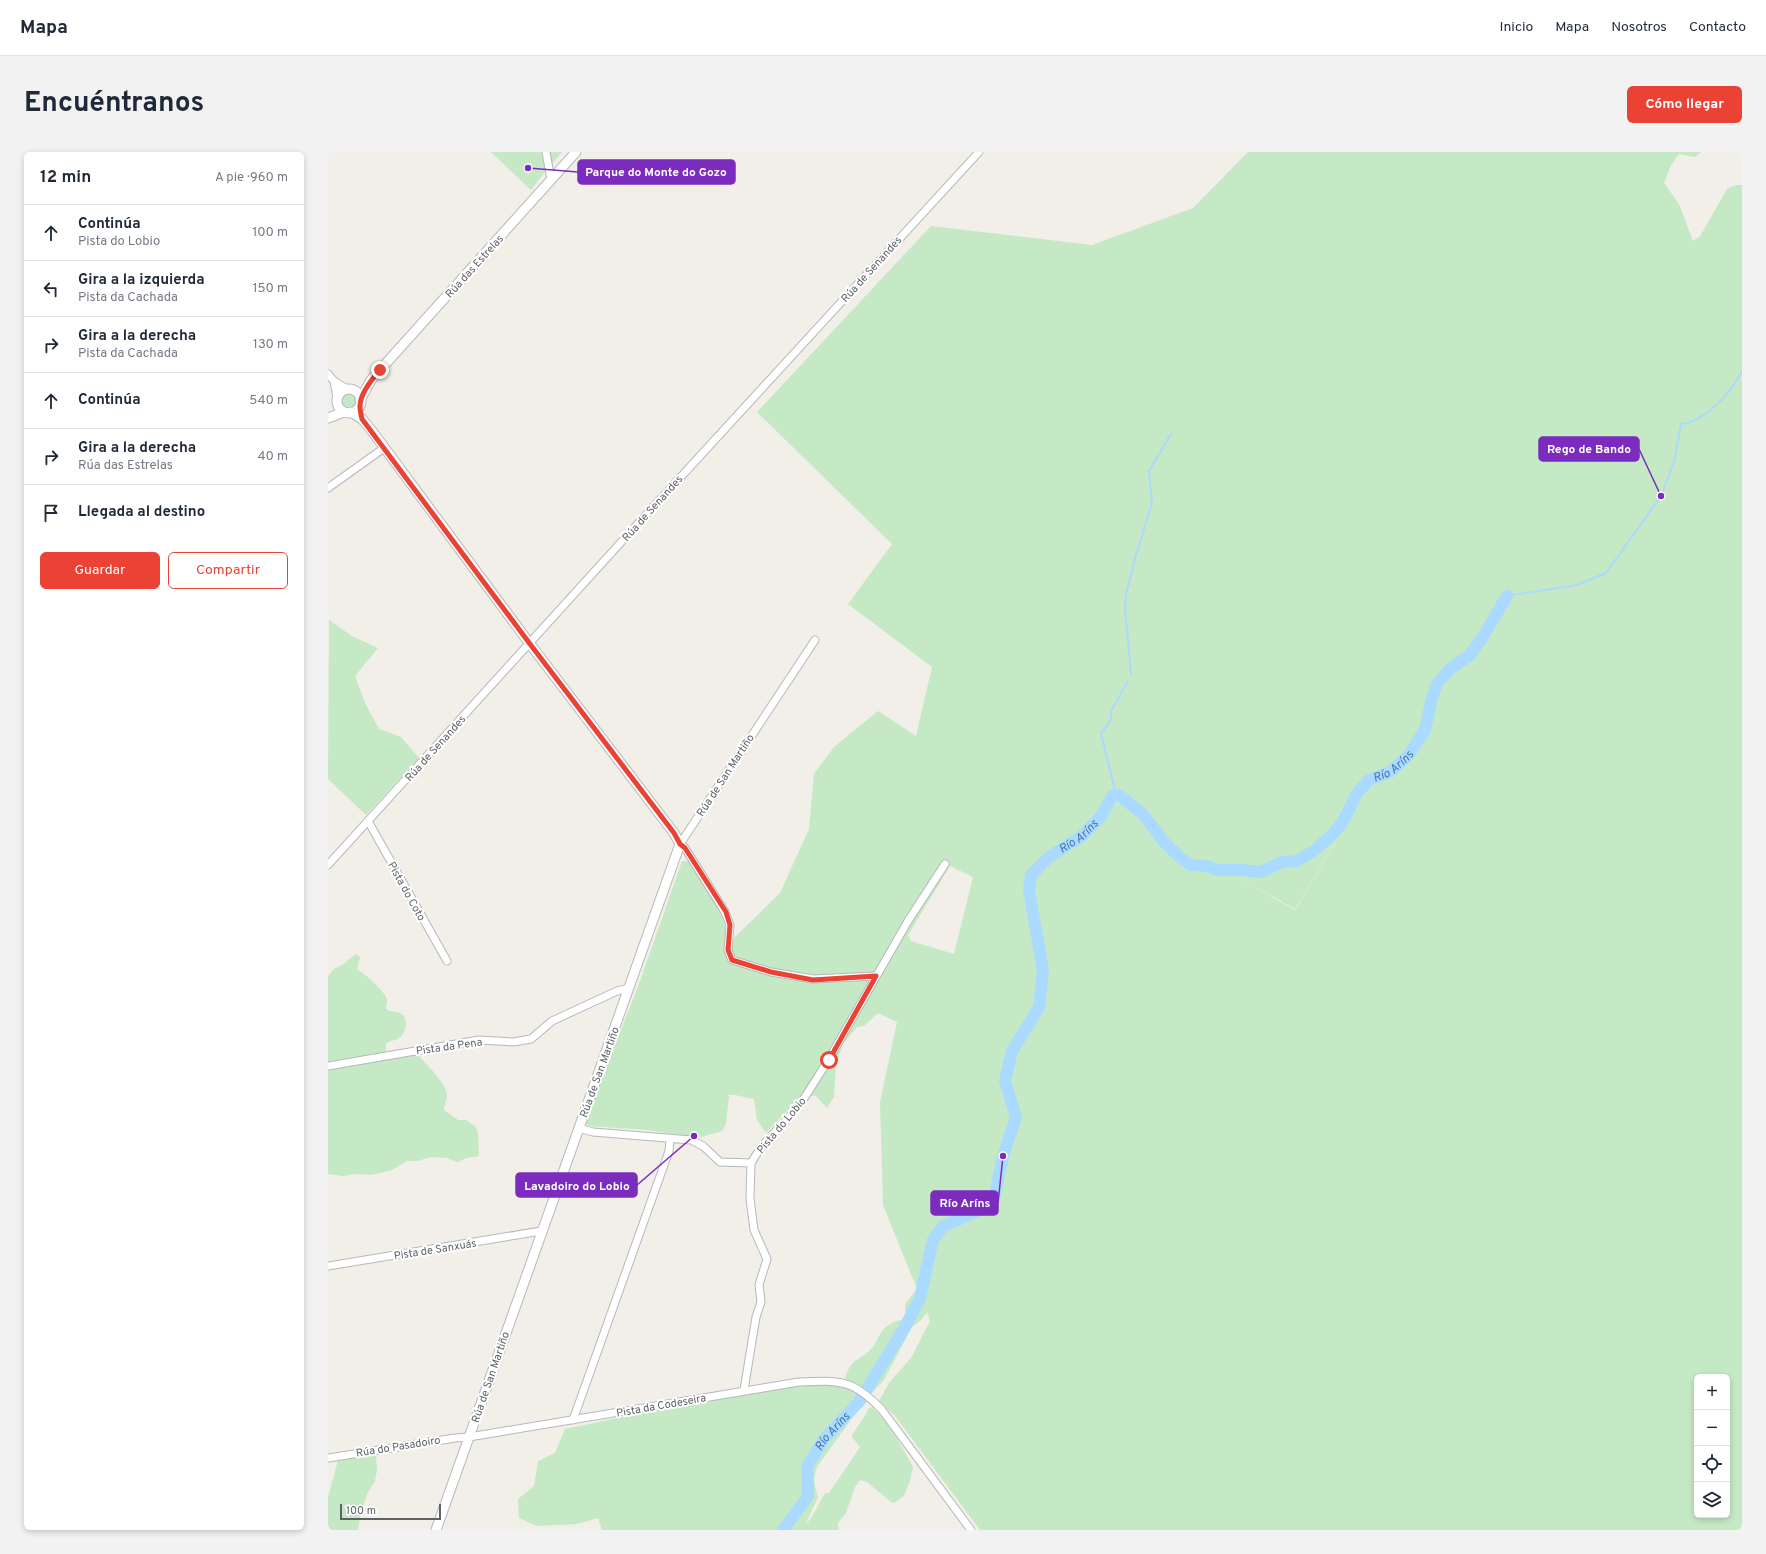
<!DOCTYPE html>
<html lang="es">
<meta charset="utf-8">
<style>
body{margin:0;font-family:Overpass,sans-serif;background:#f2f2f3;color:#1f2937}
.controls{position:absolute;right:12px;bottom:12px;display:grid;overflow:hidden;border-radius:6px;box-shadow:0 2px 6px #0003}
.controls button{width:36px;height:36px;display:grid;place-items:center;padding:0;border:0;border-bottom:1px solid #e0e1e3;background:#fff;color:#1f2937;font:20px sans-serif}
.scale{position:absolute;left:12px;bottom:10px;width:101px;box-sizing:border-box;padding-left:4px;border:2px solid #5f6368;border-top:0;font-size:11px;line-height:14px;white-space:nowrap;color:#5f6368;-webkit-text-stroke:3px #fff;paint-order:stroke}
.stop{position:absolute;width:12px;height:12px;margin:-9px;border:3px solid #ea4335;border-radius:50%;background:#fff}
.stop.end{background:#ea4335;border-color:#fff;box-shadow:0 1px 4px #0008}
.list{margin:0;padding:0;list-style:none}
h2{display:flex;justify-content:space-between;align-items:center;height:52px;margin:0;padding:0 16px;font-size:17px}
h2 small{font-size:13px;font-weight:400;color:#747a83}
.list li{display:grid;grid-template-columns:26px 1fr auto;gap:12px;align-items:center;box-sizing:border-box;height:56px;padding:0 16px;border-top:1px solid #e0e1e3}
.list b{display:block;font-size:15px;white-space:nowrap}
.list p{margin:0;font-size:13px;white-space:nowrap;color:#747a83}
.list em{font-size:13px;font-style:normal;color:#747a83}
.actions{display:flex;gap:8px;padding:12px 16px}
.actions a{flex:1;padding:9px 0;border:1px solid #ea4335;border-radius:6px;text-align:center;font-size:14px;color:#ea4335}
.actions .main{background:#ea4335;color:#fff}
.icon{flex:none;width:22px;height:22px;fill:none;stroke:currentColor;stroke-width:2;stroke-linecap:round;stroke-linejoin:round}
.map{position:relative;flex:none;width:1414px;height:1378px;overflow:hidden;border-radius:6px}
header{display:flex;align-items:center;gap:24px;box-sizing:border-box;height:56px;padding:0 20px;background:#fff;border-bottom:1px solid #e0e1e3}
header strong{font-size:19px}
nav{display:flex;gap:22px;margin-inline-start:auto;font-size:14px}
.intro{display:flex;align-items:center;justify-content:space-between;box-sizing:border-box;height:96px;padding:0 24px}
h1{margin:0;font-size:28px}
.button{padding:10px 18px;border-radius:6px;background:#ea4335;color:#fff;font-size:14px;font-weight:700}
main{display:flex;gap:24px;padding:0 24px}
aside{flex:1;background:#fff;border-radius:6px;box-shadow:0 2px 6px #0003}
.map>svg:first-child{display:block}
.green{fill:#c5e8c5;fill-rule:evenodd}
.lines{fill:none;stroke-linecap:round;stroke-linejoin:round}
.stream{stroke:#aadaff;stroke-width:2}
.river{stroke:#aadaff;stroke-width:12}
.minor-casing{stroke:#b5b8bc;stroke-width:9}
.tertiary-casing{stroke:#b5b8bc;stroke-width:11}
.minor{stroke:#fff;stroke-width:7}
.tertiary{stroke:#fff;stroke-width:9}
.route{stroke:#ea4335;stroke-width:5}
.labels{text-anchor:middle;stroke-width:4;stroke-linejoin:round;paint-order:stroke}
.street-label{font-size:11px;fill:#5f6368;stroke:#fff}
.water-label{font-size:12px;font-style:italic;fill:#4174aa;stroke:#fff}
.leader{fill:none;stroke:#7b2cbf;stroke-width:1.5}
.callout-dot{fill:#7b2cbf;stroke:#fff;stroke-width:1.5}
.callout{fill:#7b2cbf;stroke:#7b2cbf;stroke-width:1.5}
.callout-label{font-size:12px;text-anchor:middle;font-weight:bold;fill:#fff}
</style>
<header>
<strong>Mapa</strong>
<nav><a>Inicio</a><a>Mapa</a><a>Nosotros</a><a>Contacto</a></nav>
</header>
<div class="intro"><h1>Encuéntranos</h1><a class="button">Cómo llegar</a></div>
<main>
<aside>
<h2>12 min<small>A pie · 960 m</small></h2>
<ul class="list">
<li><svg class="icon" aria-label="ahead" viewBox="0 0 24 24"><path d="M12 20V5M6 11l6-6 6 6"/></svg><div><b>Continúa</b><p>Pista do Lobio</p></div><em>100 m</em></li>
<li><svg class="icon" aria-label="left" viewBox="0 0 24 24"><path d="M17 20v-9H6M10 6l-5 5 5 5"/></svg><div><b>Gira a la izquierda</b><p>Pista da Cachada</p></div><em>150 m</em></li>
<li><svg class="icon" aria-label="right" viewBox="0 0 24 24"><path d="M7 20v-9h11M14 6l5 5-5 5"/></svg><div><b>Gira a la derecha</b><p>Pista da Cachada</p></div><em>130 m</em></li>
<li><svg class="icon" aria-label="ahead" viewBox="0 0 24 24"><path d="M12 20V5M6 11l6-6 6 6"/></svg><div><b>Continúa</b></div><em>540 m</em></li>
<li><svg class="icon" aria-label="right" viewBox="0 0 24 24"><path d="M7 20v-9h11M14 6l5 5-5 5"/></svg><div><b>Gira a la derecha</b><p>Rúa das Estrelas</p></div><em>40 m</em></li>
<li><svg class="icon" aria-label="arrive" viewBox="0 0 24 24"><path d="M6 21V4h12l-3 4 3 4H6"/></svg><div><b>Llegada al destino</b></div></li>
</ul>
<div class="actions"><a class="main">Guardar</a><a>Compartir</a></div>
</aside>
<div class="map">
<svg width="1414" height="1378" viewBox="0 0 1414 1378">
<rect width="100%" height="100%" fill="#f1efe8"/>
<!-- green -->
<g class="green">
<path d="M163,0H234L216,21L203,38Z"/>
<path d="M920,0H1373L1367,5L1351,2L1343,13L1336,31L1351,52L1365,89L1372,84L1399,37L1408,33H1414V1378H652L567,1264L551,1249L561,1231L583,1206L602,1169L599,1160L593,1168L584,1175L556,1228L535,1251L489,1315C485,1326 486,1334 490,1345L477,1374L485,1363L497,1341H501L532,1295L524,1285V1283L538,1262L540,1257L544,1255L555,1267L570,1288L585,1315L582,1329L576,1344L566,1351L563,1350L539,1330L532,1328L527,1335L518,1361L510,1371L511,1378H274L270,1366L249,1372L209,1374L191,1366L190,1347L206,1334L210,1309L227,1301L237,1277C294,1265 351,1253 408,1244C446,1238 482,1230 521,1234V1229L517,1227C523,1205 531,1210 543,1197C549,1191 550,1184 555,1178C561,1171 570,1168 578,1167L577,1152L589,1137L555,1053L552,950L569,870L550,861L536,874L529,875L515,892L508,913L506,945L499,956L488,944L474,943L438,981L429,968L426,947L407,943H401L398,972L394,979L370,986L319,978L260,974L257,969L311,832L354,709H360C373,729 388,749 396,771C401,784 393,792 402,807L406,786L452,741L481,677L486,622L506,595L550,559L588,584L604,515L520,452L564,392L429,260L603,74L764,93L865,56ZM1060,603L967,758L905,723L967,757ZM622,714L645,725L626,802L583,789L580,783ZM1369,1225H1399V1363H1369Z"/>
<circle cx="21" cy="247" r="8"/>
<path d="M1,468L24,484L50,496L27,524L37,551L51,577L73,585L91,606L38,663L0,627Z"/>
<path d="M28,802L32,805L29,817C35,820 59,841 59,848C60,850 58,854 58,857C63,861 68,858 73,862C81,867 78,880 72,885C68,889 62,888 58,892V900L61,901H89C98,913 117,929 119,943C119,948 116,953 116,958L130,968H138L147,974L150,980L151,1004L138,1006L130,1010L119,1006L103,1005L89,1009H79L64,1018L43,1023L26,1022L16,1024L0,1022V824L6,817L14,813Z"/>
<path d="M48,1303L49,1318L47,1329L40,1340L34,1357L30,1378H0V1345L10,1308Z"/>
</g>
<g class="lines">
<!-- stream -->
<g class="stream">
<path d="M1179,444L1249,433L1278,421L1333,344L1346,310L1353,272C1356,271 1360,272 1363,270C1385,260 1403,240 1414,219"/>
<path d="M803,522L797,456L798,443L807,407L824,351L821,319L843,282"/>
<path d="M788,643L773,581L780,573L783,567V559L786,554L800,529"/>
</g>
<!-- river -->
<path class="river" id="s1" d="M455,1378L480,1344L479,1315L496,1287L531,1250L577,1175L592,1146L605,1088L615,1074L658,1056L666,1047L675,1004L688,965L677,929L684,899L711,855L715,819L701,738L703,723L721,705L754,684L773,664L783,646L785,644L791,643L815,662L836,690L854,707L863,713L878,714L890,718H914L933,720L954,710L969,709L987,698L1006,681L1016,668L1029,641L1041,628L1062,620L1080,604L1097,578L1104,546L1110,530L1122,517L1142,503L1156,483L1179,444"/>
<defs>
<g id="minor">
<path d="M218,0L223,28"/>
<path d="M0,222L6,229L19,237"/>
<path d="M6,229L9,245"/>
<path d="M0,336L56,296"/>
<path d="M487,488L352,692L357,696L397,760L402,773L400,798L404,808L443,820L485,827L548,824"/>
<path d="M40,669L119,809"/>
<path d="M0,713L305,377L651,0"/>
<path d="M0,914L151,888L185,890L203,887L224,869L289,839L301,836"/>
<path d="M250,976L265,980L363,988L375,994L392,1010L423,1011"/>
<path d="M0,1114L213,1079"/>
<path d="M416,1238L428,1165L433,1150L431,1133L439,1107L426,1078L422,1047L423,1011L433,995L462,964L475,948L501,907L580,769L617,712"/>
<path d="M245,1268L341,999L342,987"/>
<path d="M0,1306L127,1286L141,1285L471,1230C511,1228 525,1227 554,1258L643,1378"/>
</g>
<g id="tertiary">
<circle cx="21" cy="249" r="12"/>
<path d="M32,248L43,228L52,218L248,0"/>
<path d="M23,260L34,267L44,279L202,492L346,681L352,692L108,1378"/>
<path d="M0,266L16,260"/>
</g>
</defs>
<!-- minor casing -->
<use href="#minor" class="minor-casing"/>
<!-- tertiary casing -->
<use href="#tertiary" class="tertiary-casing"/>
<!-- minor -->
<use href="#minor" class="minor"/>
<!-- tertiary -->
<use href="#tertiary" class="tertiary"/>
</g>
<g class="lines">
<!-- route -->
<path class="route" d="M52,218C44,227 32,242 32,254C32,258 33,263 34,267L202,492L346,681L352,692L357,696L398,760L402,773L400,798L404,808L443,820L485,828L548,824L501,908"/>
</g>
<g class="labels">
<!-- street labels -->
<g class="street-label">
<text transform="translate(146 114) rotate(-48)" y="4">Rúa das Estrelas</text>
<text transform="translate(543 117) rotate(-48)" y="4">Rúa de Senandes</text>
<text transform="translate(324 356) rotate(-48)" y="4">Rúa de Senandes</text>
<text transform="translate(107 596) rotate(-48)" y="4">Rúa de Senandes</text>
<text transform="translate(397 623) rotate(-57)" y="4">Rúa de San Martiño</text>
<text transform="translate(79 739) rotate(61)" y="4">Pista do Coto</text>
<text transform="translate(121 894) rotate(-8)" y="4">Pista da Pena</text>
<text transform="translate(271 920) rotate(-70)" y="4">Rúa de San Martiño</text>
<text transform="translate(453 973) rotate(-50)" y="4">Pista do Lobio</text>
<text transform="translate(107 1097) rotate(-9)" y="4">Pista de Sanxuás</text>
<text transform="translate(162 1225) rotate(-71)" y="4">Rúa de San Martiño</text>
<text transform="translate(333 1253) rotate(-10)" y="4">Pista da Codeseira</text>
<text transform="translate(70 1294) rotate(-9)" y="4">Rúa do Pasadoiro</text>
</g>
<!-- water labels -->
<g class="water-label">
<text dy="4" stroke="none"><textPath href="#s1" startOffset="1220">Río Aríns</textPath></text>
<text dy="4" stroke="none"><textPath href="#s1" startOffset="811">Río Aríns</textPath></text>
<text dy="4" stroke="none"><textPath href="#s1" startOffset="115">Río Aríns</textPath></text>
</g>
</g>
<!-- callouts -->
<path class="leader" d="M200 16L250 20M1333 344L1311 297M366 984L309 1033M675 1004L670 1051"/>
<g class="callout-dot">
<circle cx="200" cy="16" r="4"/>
<circle cx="1333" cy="344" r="4"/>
<circle cx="366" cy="984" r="4"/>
<circle cx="675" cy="1004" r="4"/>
</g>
<g class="callout">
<rect x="250" y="8" width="157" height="24" rx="4"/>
<rect x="1211" y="285" width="100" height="24" rx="4"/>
<rect x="188" y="1021" width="121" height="24" rx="4"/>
<rect x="603" y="1039" width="67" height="24" rx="4"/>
</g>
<g class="callout-label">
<text x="328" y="24">Parque do Monte do Gozo</text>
<text x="1261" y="301">Rego de Bando</text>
<text x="249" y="1038">Lavadoiro do Lobio</text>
<text x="637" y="1055">Río Aríns</text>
</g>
</svg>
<div class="controls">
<button>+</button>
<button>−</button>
<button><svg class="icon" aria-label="locate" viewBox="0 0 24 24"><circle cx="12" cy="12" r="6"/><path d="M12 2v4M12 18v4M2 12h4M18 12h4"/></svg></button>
<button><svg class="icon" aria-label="layers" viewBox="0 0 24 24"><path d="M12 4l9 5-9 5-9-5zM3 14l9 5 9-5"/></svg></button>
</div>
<div class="scale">100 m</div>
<div class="stop" style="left:501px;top:908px"></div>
<div class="stop end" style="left:52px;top:218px"></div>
</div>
</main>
